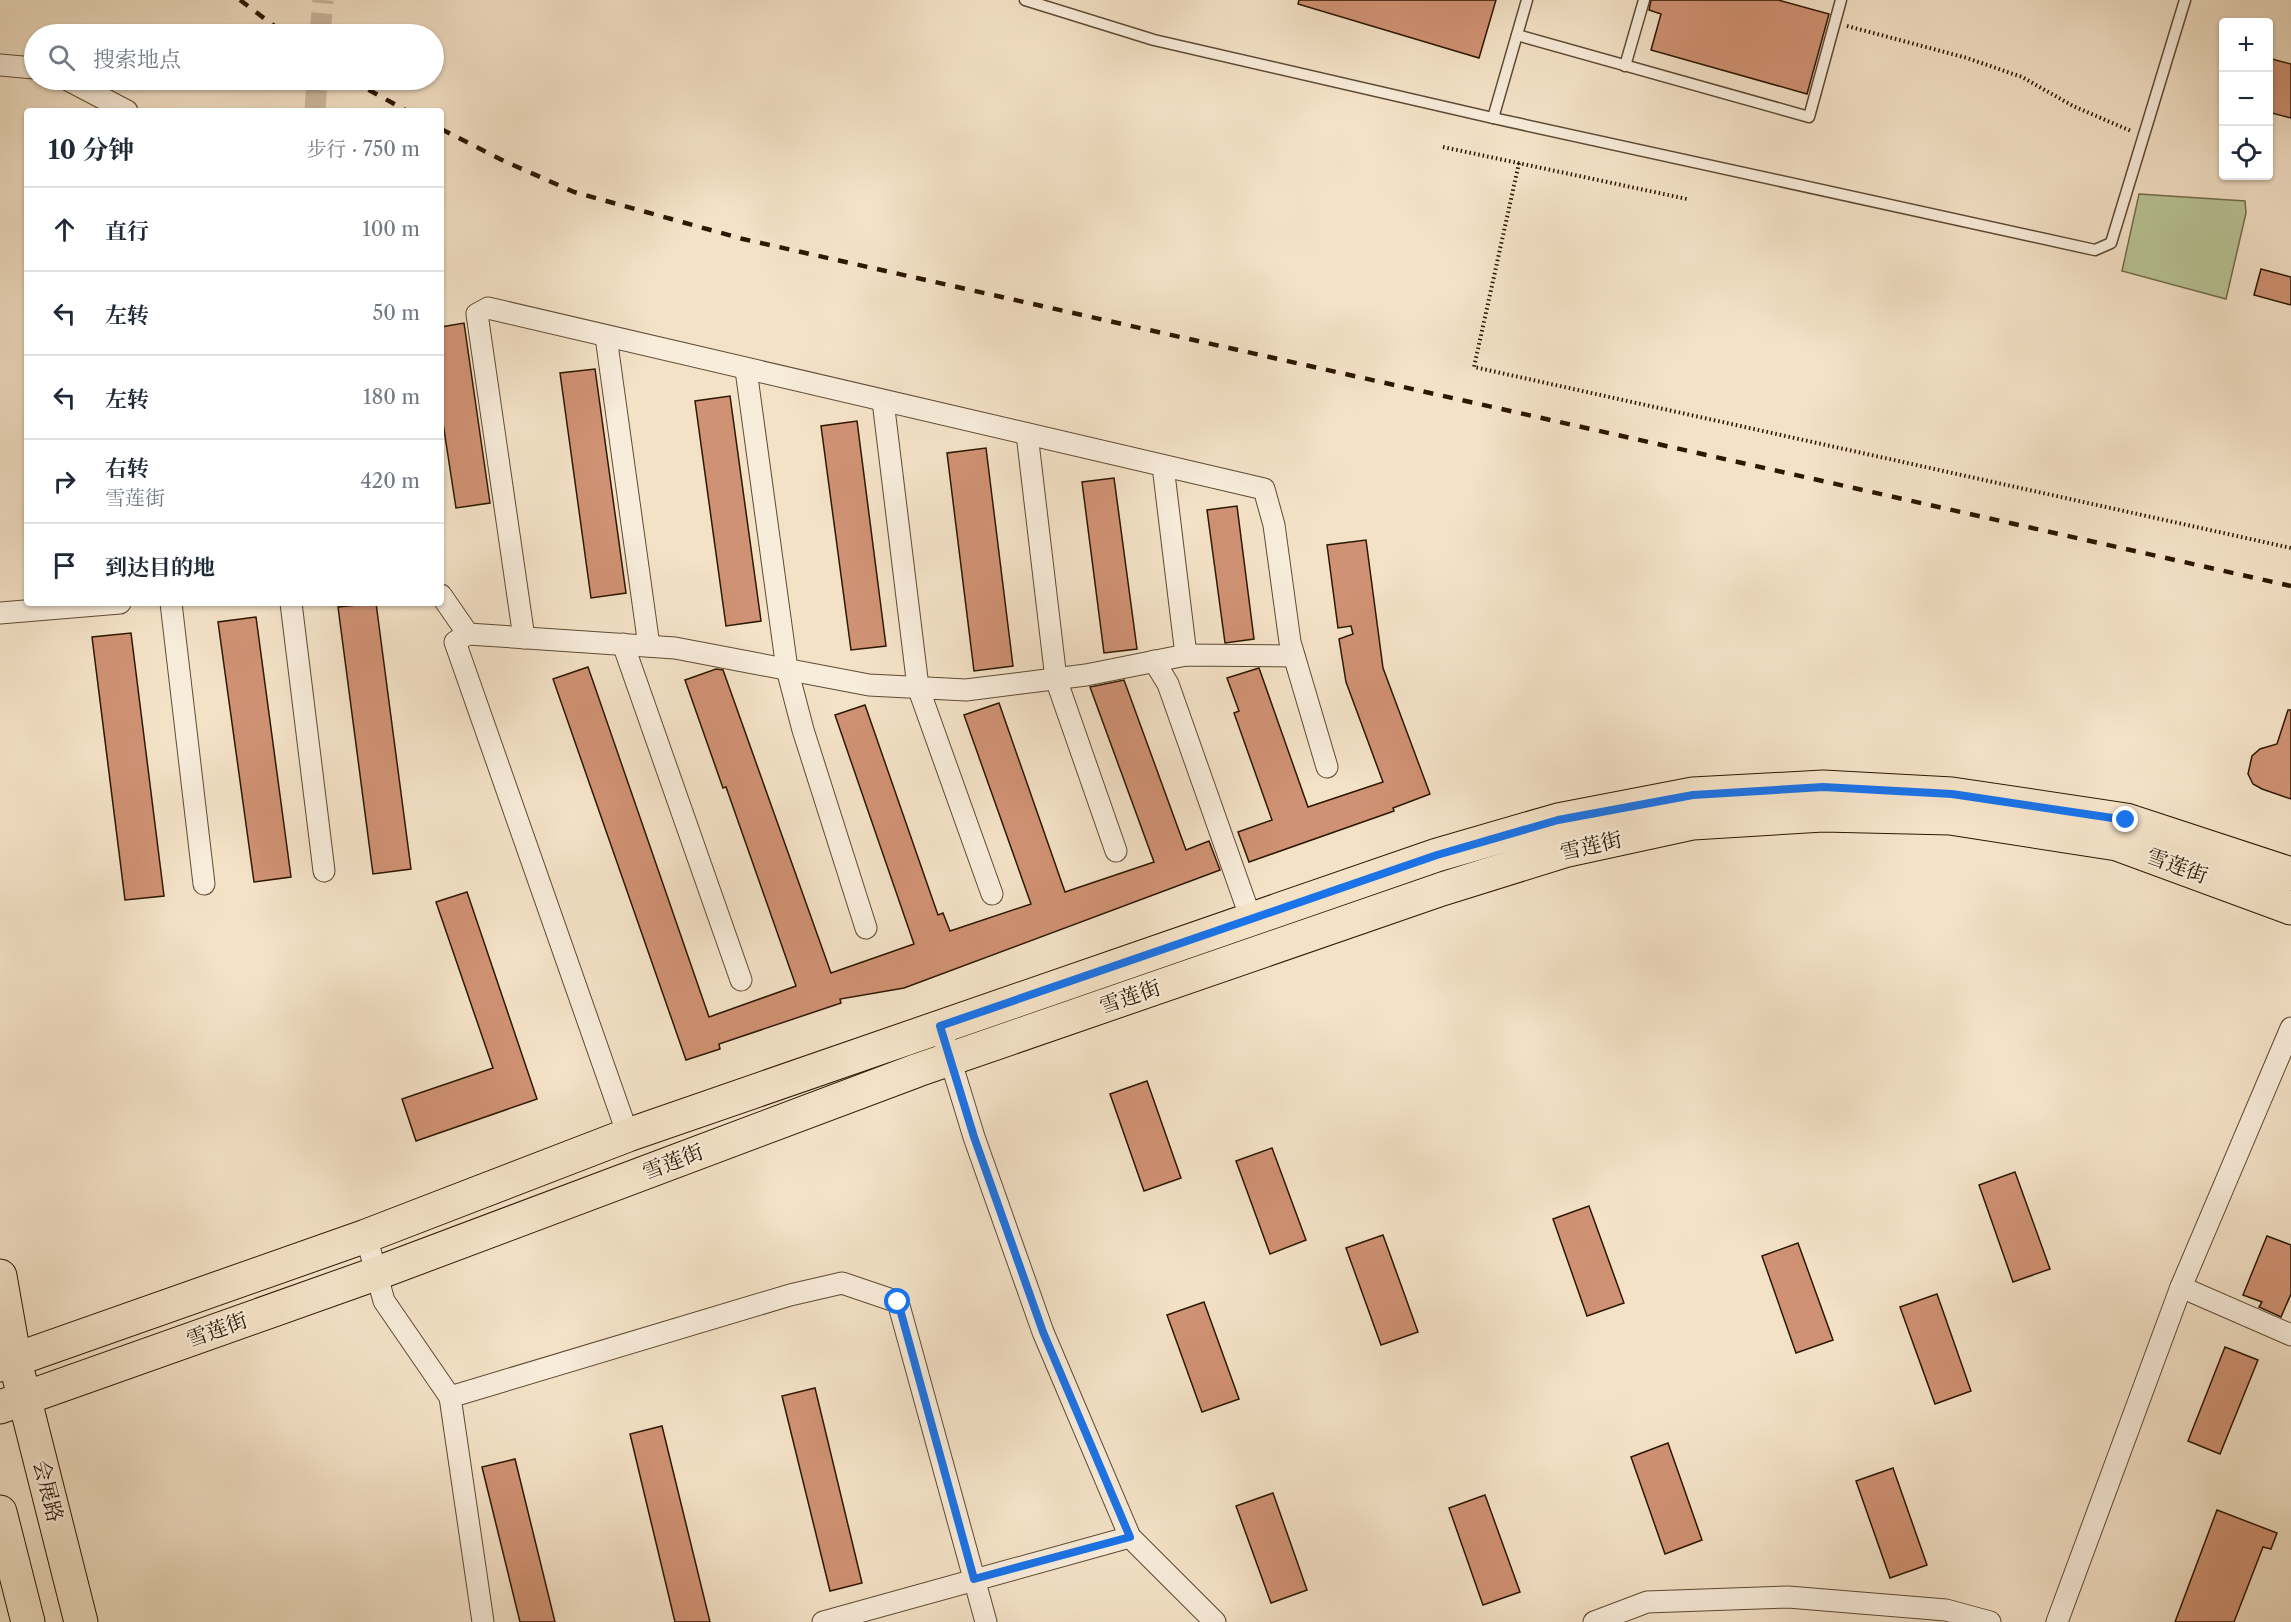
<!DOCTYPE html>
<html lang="zh">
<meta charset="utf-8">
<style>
body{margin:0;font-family:"Libre Caslon Text","Noto Serif SC",serif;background:#f2f2f3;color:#1f2937}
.controls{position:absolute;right:18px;top:18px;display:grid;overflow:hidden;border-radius:6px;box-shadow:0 2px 4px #0004}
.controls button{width:54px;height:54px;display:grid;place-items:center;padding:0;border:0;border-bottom:2px solid #e0e1e3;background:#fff;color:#1f2937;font:30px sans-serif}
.stop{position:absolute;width:18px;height:18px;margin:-14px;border:4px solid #1a73e8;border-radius:50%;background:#fff}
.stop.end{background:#1a73e8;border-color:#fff;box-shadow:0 2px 6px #0008}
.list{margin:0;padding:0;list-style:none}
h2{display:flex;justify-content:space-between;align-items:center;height:78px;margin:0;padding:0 24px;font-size:26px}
h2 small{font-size:20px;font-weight:400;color:#747a83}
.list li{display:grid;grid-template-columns:39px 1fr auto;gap:18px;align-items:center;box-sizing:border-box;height:84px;padding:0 24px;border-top:2px solid #e0e1e3}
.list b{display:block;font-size:22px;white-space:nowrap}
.list p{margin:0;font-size:20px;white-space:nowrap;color:#747a83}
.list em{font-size:20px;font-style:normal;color:#747a83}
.icon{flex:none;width:33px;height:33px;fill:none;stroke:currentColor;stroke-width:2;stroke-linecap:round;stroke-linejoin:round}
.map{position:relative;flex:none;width:2291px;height:1622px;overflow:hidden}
.search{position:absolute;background:#fff;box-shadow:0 2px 4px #0004;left:24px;top:24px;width:420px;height:66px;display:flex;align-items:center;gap:15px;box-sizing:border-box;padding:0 21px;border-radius:33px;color:#747a83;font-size:22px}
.panel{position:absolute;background:#fff;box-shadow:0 2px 4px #0004;left:24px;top:108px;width:420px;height:498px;border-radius:6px}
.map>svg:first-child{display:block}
.green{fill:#b9c497;stroke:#726e4c;stroke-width:1.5}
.building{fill:#d09274;stroke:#2c1700;stroke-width:1.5}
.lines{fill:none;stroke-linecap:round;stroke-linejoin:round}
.minor-tunnel{stroke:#ccb99f;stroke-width:21;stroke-dasharray:21 10;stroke-linecap:butt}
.service-casing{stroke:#5e4a32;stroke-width:13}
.minor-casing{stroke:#5e4a32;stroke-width:23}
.primary-casing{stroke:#2c1700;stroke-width:35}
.path{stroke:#2c1700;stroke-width:4;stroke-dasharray:1.5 3;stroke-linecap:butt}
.service{stroke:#f8ecdb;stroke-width:10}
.minor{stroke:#f8ecdb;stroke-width:21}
.primary{stroke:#f4e2c7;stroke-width:33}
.rail{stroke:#2c1700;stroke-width:4.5;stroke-dasharray:10 10;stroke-linecap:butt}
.route{stroke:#1a73e8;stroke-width:8}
.labels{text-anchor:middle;stroke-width:4.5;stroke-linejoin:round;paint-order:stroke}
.street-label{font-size:21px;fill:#2c1700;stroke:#f8ecdb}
</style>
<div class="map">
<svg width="2291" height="1622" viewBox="0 0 2291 1622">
<rect width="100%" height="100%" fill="#f4e2c7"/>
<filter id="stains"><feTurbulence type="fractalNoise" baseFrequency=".00333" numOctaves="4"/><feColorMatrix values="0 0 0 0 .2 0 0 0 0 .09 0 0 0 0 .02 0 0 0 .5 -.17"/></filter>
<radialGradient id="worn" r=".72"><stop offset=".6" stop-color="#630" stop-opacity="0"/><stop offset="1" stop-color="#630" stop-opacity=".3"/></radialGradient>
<!-- green -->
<path class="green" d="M2139,194L2245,201L2246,213L2226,299L2122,271Z"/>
<!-- building -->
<g class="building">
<path d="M1299,0H1496L1479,58L1298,4Z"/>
<path d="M1651,0H1778L1829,14L1807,94L1651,50L1661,14L1649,10Z"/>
<path d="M2268,58L2291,64V118L2268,112Z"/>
<path d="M2261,269L2291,277V305L2254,295Z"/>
<path d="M464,323L490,503L456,508L441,410V327Z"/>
<path d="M595,369L626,593L591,598L560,373Z"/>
<path d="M730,396L761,621L726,626L695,401Z"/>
<path d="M857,421L886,646L851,650L821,426Z"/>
<path d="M986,448L1013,666L974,671L947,453Z"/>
<path d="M1114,478L1137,649L1104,653L1082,482Z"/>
<path d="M1237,506L1254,639L1225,643L1207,510Z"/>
<path d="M1366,540L1383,668L1430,794L1393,808L1394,811L1249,862L1238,832L1272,820L1234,713L1239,711L1227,678L1259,668L1308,807L1383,782L1346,682L1339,639L1353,634L1351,626L1338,628L1327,545Z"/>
<path d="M376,603L411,869L373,874L338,607Z"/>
<path d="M256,617L291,877L254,882L218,622Z"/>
<path d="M131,633L164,896L125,900L92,637Z"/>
<path d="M588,667L709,1017L796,986L726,787L723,788L685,680L716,669L723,670L831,973L914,944L835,715L865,705L938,915L943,913L950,931L1031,904L964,715L999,703L1065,892L1154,862L1090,687L1124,680L1186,850L1209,841L1220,870L904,988L840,999L841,1003L719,1044L720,1049L686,1060L553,679Z"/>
<path d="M2288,710H2291V799L2262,789L2253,784L2248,774L2252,756L2260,749L2277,744Z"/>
<path d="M467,892L537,1099L416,1141L402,1099L493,1068L436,902Z"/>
<path d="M1147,1081L1181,1178L1144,1191L1110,1094Z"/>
<path d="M1272,1148L1306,1240L1270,1254L1236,1161Z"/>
<path d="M2015,1172L2050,1269L2013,1282L1979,1185Z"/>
<path d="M1589,1206L1624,1303L1587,1316L1553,1219Z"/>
<path d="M1383,1235L1418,1332L1381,1345L1346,1248Z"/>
<path d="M2267,1236L2291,1245V1294L2281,1317L2259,1307L2262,1302L2243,1295Z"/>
<path d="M1798,1243L1833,1340L1796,1353L1762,1256Z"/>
<path d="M1937,1294L1971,1391L1935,1404L1900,1307Z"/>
<path d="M1204,1302L1239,1399L1202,1412L1167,1315Z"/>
<path d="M2225,1347L2258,1360L2220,1454L2188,1441Z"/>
<path d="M815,1388L862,1583L830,1591L782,1396Z"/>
<path d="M662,1426L710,1622H675L630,1434Z"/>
<path d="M1668,1443L1702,1540L1665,1554L1631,1457Z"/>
<path d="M515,1459L555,1622H520L482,1467Z"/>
<path d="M1893,1468L1927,1565L1890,1578L1856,1481Z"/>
<path d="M1273,1493L1307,1590L1271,1603L1236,1506Z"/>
<path d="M1485,1495L1520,1592L1483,1605L1449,1508Z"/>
<path d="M2217,1510L2277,1533L2271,1549L2263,1547L2234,1622H2175Z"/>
</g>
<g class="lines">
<!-- minor-tunnel -->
<g class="minor-tunnel">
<path d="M320,34L323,0"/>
<path d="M315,111L317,80"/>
</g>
<defs>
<g id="service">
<path d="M1025,0L1154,40L1493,118L2095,250L2111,243L2185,0"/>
<path d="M1517,35L1809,117L1841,0"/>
<path d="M1625,66L1644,0"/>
<path d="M1493,118L1527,0"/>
</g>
<g id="minor">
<path d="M0,65L34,68"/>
<path d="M68,80L127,111"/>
<path d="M606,337L649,646"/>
<path d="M746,370L787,669L803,730L866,928"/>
<path d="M883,401L918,687L992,894"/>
<path d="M1027,434L1056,679L1116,851"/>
<path d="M1163,466L1186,655"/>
<path d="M441,595L468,634"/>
<path d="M171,603L204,884"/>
<path d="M291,603L324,871"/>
<path d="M0,613L120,603"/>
<path d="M524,638L477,314L488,308L1264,489L1274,525L1290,642L1327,767"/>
<path d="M623,644L741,980"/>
<path d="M1154,661L1168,684L1251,919"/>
<path d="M940,1026L974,1137L1043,1332L1130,1537L1215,1622"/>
<path d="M628,1135L455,642L468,634L675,648L869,685L966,690L1086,675L1186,655L1294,656"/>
<path d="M366,1236L384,1301L450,1397"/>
<path d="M2181,1287L2291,1335"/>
<path d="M483,1622L450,1397L790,1295L842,1283L898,1302L986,1622"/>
<path d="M823,1622L1130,1537"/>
<path d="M1594,1622L1647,1602L1788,1597L1946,1610L1990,1622"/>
<path d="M2057,1622L2181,1287L2291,1028"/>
</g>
<g id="primary">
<path d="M0,1276L15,1361L81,1622"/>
<path d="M0,1365L366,1236L628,1135L1437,855L1558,820L1693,794L1823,787L1952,794L2126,820L2291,874"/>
<path d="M0,1407L375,1274L918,1070L1442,889L1564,851L1693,823L1823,815L1950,818L2117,844L2291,908"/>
<path d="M0,1512L28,1622"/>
</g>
</defs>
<!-- service casing -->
<use href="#service" class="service-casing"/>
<!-- minor casing -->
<use href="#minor" class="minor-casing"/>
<!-- primary casing -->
<use href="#primary" class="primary-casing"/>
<!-- path -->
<g class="path">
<path d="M1847,26L1967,58L2022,77L2073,106L2131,131"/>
<path d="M1443,147L1687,199"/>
<path d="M1519,163L1474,367L2291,548"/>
</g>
<!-- service -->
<use href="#service" class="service"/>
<!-- minor -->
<use href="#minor" class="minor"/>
<!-- primary -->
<use href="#primary" class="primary"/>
<!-- rail -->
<g class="rail">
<path d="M240,0L285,34"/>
<path d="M351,80L407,111"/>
<path d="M441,129L504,161L574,192L743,239L2291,586"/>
</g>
</g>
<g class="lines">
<!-- route -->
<path class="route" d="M898,1302L974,1579L1130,1537L1043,1332L974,1137L940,1026L1437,855L1558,820L1693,795L1823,787L1952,794L2126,820"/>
</g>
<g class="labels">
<!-- street labels -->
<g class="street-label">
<text transform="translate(1591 846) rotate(-13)" y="7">雪莲街</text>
<text transform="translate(2177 866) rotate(20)" y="7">雪莲街</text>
<text transform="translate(1130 997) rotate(-19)" y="7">雪莲街</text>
<text transform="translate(673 1162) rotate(-21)" y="7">雪莲街</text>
<text transform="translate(217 1330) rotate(-20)" y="7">雪莲街</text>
<text transform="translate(48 1491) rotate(76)" y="7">会展路</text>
</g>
</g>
<rect width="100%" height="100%" filter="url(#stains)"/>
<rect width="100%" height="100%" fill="url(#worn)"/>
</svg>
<div class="controls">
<button>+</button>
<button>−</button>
<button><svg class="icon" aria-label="locate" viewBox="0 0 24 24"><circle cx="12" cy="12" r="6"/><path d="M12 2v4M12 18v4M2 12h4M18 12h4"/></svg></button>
</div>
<div class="stop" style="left:898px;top:1302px"></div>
<div class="stop end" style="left:2126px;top:820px"></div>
<div class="search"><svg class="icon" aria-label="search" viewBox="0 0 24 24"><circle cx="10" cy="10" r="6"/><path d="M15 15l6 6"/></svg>搜索地点</div>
<section class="panel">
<h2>10 分钟<small>步行 · 750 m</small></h2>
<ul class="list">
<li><svg class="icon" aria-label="ahead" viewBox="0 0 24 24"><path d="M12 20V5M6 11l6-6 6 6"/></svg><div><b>直行</b></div><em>100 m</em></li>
<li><svg class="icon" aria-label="left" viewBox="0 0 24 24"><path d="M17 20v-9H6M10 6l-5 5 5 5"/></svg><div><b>左转</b></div><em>50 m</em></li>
<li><svg class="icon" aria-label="left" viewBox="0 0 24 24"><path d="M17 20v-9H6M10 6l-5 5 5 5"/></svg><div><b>左转</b></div><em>180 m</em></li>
<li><svg class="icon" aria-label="right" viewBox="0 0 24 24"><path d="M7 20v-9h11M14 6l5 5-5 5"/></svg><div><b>右转</b><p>雪莲街</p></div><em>420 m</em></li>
<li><svg class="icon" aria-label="arrive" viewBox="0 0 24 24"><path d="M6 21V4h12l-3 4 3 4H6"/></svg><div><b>到达目的地</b></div></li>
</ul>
</section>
</div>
